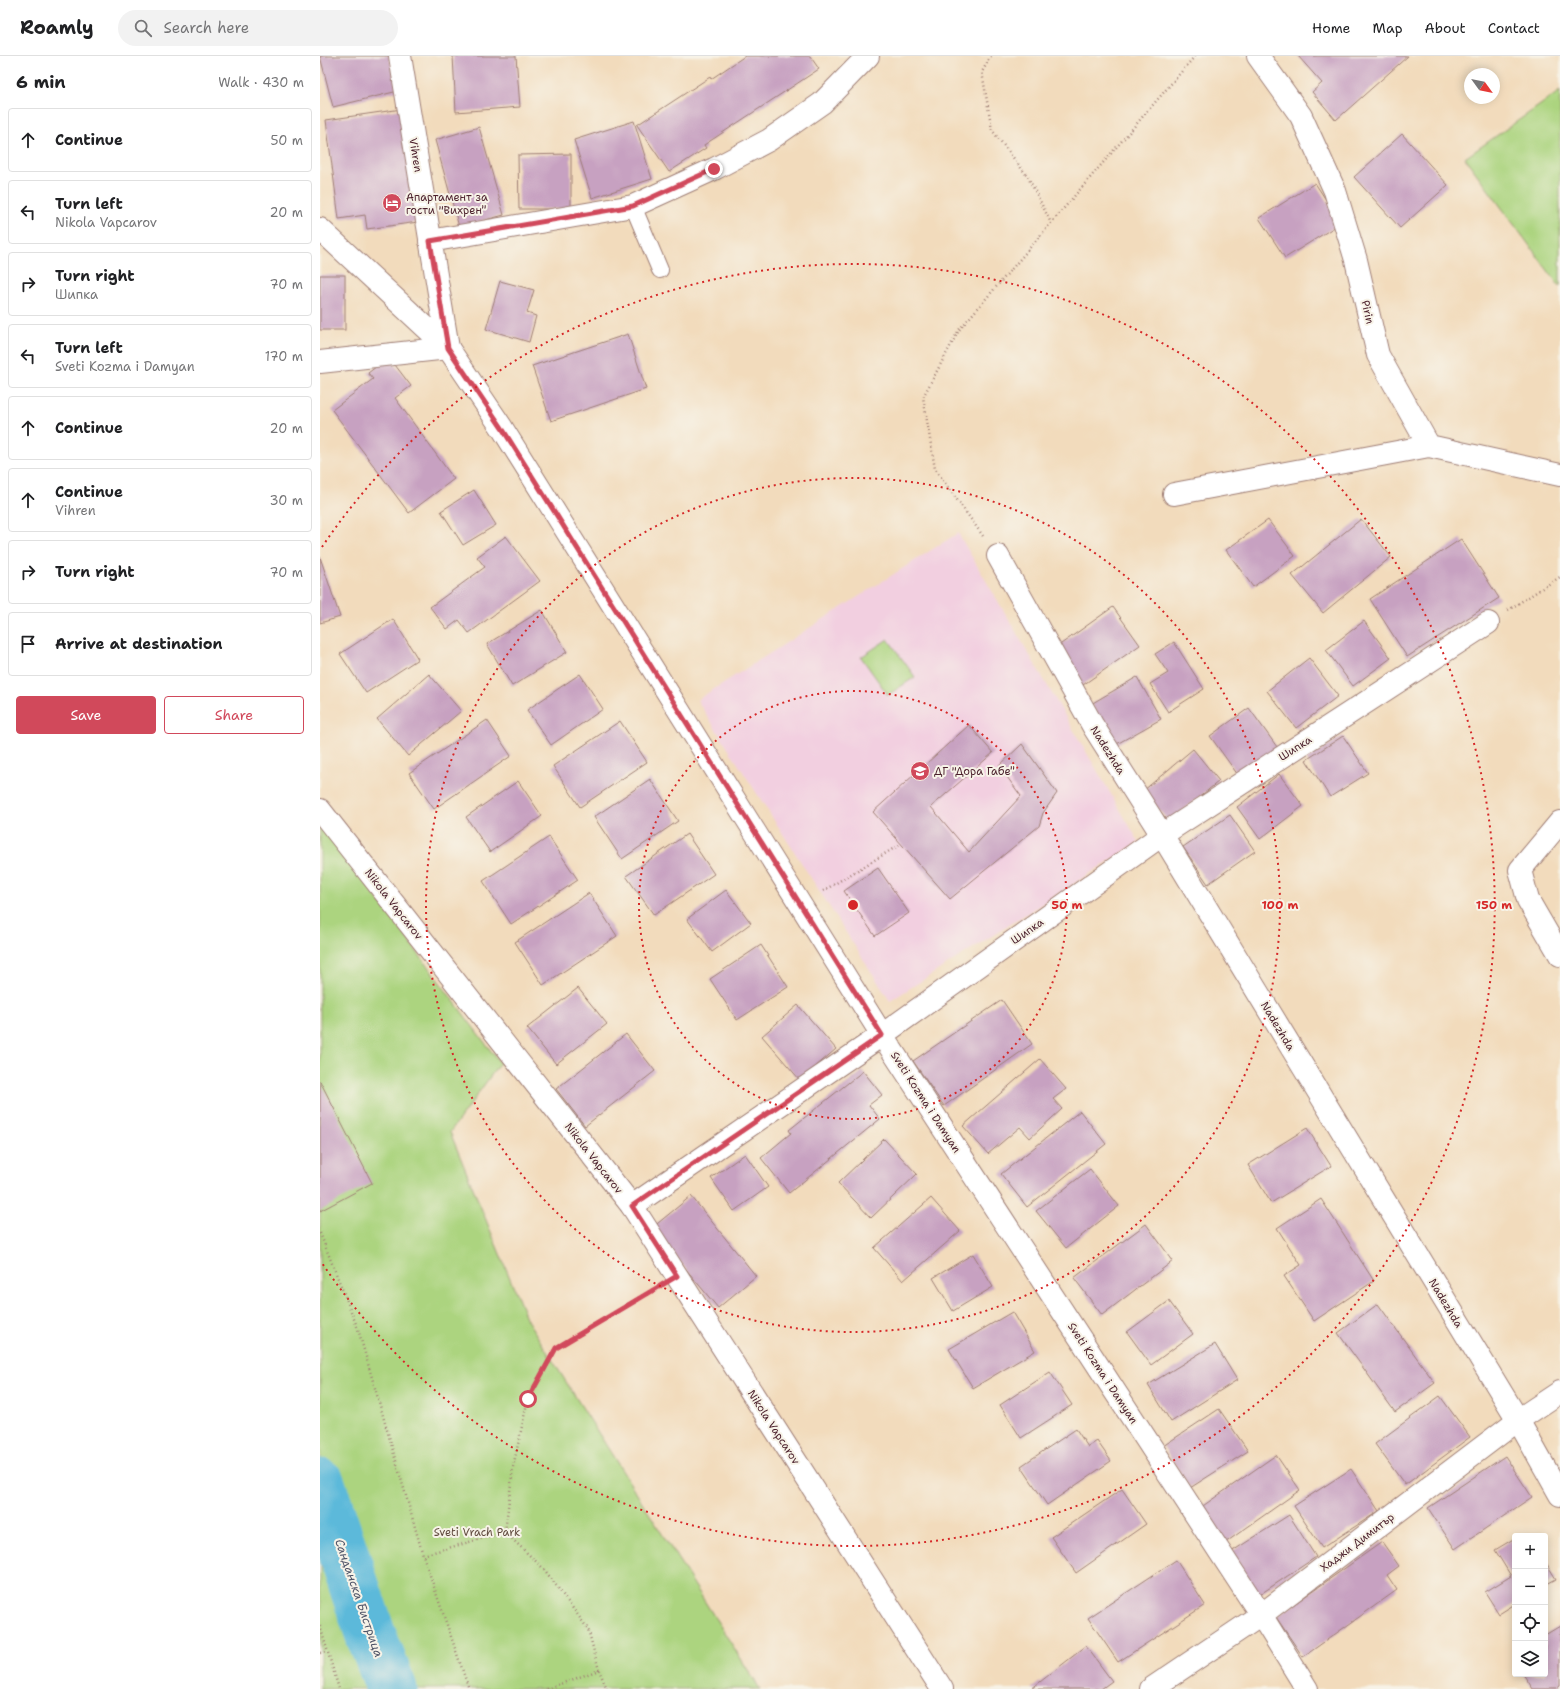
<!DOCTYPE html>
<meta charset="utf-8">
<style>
body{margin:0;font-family:"Shantell Sans",sans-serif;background:#f2f2f2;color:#202124}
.controls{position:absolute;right:12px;bottom:12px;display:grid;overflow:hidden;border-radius:4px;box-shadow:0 2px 10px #0003}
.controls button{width:36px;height:36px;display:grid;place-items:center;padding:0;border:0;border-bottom:1px solid #e0e0e0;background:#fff;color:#202124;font:20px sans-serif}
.compass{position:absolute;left:1144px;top:12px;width:36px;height:36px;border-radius:50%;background:#fff;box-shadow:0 2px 10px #0003;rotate:123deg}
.stop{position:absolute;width:12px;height:12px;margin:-9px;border:3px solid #d1495b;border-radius:50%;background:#fff}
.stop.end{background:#d1495b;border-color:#fff;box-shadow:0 1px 4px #0008}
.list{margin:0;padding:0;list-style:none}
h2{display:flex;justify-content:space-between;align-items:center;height:52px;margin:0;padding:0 16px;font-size:17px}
h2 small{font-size:13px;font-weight:400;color:#757577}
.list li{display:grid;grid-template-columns:26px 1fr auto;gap:12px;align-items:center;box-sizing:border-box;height:64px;margin:0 8px 8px;padding:0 8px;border:1px solid #e0e0e0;border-radius:4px}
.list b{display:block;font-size:15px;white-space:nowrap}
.list p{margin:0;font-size:13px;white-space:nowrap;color:#757577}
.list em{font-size:13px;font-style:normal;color:#757577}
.actions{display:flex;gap:8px;padding:12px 16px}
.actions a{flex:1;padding:9px 0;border:1px solid #d1495b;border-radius:4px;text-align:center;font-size:14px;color:#d1495b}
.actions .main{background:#d1495b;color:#fff}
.icon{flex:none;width:22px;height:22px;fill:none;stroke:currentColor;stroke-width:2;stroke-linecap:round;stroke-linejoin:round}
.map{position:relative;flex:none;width:1240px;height:1633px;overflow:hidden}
header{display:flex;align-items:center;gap:24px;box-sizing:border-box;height:56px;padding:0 20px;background:#fff;border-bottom:1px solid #e0e0e0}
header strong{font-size:19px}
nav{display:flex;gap:22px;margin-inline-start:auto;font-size:14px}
.search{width:280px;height:36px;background:#f2f2f2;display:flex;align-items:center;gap:10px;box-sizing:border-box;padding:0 14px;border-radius:22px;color:#757577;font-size:15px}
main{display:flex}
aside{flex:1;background:#fff}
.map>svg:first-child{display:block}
.built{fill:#f2cfe0}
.green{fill:#acd47f;stroke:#7b7a55}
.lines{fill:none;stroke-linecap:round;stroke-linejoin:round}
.river{stroke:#5cb9da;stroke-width:51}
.building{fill:#c7a1c1}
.lane-casing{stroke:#9e7d74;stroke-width:18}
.street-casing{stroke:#9e7d74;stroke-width:24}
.path{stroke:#9e7d74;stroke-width:2.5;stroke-dasharray:1 3;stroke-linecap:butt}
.lane{stroke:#fff;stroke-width:16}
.street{stroke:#fff;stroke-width:22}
.route{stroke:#d1495b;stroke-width:5}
.ring{fill:none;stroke:#d62828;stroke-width:2;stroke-dasharray:2 4}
.labels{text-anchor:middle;stroke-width:4;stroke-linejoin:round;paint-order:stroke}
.street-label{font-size:11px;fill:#4a1f2b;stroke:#f7f3e8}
.poi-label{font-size:11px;fill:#4a1f2b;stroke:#f7f3e8;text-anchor:start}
.park-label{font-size:11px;fill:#624c40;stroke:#f7f3e8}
.water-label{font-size:12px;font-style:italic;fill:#505568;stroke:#f7f3e8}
.centre{fill:#d62828;stroke:#f7f3e8;stroke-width:2}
.ring-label{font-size:12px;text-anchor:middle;font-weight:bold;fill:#d62828;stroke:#f7f3e8;stroke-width:4;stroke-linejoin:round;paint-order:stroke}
</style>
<header>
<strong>Roamly</strong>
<div class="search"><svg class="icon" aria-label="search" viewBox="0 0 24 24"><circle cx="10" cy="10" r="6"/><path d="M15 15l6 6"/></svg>Search here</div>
<nav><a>Home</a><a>Map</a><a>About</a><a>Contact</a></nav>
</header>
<main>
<aside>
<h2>6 min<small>Walk · 430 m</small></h2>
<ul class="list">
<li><svg class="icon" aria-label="ahead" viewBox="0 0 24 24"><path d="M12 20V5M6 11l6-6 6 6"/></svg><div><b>Continue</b></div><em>50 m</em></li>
<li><svg class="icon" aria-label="left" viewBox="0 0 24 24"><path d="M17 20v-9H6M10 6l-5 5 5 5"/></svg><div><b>Turn left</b><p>Nikola Vapcarov</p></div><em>20 m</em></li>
<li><svg class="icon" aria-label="right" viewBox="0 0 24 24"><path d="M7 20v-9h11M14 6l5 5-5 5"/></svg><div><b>Turn right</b><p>Шипка</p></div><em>70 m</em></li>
<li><svg class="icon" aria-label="left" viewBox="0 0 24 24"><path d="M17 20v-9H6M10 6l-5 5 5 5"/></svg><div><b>Turn left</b><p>Sveti Kozma i Damyan</p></div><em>170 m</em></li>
<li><svg class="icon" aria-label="ahead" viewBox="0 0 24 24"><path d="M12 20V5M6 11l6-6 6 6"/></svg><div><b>Continue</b></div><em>20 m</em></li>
<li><svg class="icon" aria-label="ahead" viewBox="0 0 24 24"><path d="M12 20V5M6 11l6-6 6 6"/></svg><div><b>Continue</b><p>Vihren</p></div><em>30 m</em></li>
<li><svg class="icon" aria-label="right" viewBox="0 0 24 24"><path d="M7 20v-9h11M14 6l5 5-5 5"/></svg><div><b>Turn right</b></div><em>70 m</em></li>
<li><svg class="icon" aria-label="arrive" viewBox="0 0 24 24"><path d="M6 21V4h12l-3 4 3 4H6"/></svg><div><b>Arrive at destination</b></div></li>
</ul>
<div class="actions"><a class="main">Save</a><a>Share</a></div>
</aside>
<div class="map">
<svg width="1240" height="1633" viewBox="0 0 1240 1633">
<rect width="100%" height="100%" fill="#f7f3e8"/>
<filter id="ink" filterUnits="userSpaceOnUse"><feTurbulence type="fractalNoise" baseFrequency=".025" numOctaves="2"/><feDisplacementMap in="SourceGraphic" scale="8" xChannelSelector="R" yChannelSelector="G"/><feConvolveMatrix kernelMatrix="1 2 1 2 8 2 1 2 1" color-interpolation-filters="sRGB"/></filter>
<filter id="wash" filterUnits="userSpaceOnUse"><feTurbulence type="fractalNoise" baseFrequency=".012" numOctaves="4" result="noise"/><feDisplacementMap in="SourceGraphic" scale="16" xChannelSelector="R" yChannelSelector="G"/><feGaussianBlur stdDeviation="0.9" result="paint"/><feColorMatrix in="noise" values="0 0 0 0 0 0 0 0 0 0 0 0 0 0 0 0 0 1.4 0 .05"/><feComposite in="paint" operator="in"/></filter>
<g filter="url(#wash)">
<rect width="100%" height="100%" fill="#f2dbbc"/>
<!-- built -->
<path class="built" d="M638,477L819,786L570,945L377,644Z"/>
<!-- green -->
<g class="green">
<path d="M1240,35V231L1145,102Z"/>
<path d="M568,583L595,621L568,639L541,601Z"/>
<path d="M0,766L180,1007L130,1076L207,1264L440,1633H0Z"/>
</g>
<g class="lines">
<!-- river -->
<path class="river" d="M0,1428L50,1577L72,1633"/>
</g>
<g id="blocks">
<!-- building -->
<g class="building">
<path d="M0,0H69L78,35L13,51Z"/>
<path d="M133,0H196L200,51L136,56Z"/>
<path d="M425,0H490L499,13L384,89L386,92L349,116L317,69L390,21L391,23Z"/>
<path d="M978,0H1088L1016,64L992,36L1002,27Z"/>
<path d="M82,53L98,166L47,173L45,159L19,163L6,64Z"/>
<path d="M314,65L332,123L272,142L254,84Z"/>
<path d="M159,71L184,159L139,171L115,84Z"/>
<path d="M1082,78L1128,129L1080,172L1034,121Z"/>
<path d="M251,98V153H199L198,99Z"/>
<path d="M995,127L1021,167L965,202L939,162Z"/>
<rect x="0" y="219" width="25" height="55"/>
<path d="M180,225L214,234L207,257L216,260L209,286L166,273Z"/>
<path d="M308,278L326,333L231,365L212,310Z"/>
<path d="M69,301L91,330L75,342L134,423L89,457L12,354L53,323L48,317Z"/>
<path d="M154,434L176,469L143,489L121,455Z"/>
<path d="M1041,463L1071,501L1003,557L972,519Z"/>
<path d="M948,464L975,500L933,531L906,494Z"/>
<path d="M186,480L220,525L149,577L139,564L127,573L110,551L165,511L157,501Z"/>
<path d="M1141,483L1179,542L1087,601L1050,543Z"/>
<path d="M0,501L20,561L0,567Z"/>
<path d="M793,551L820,589L760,631L734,593Z"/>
<path d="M222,554L247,596L192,630L167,588Z"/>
<path d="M73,563L98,603L46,637L20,598Z"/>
<path d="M1044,565L1071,602L1033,630L1006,594Z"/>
<path d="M854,586L884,633L848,656L830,628L848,617L835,598Z"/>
<path d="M989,602L1018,640L976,672L947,635Z"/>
<path d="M109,618L141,655L88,700L57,663Z"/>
<path d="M260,618L283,653L231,689L207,654Z"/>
<path d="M817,621L841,663L795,689L771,648Z"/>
<path d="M929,652L957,691L918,719L890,680Z"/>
<path d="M167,664L191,700L114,753L89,717Z"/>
<path d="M300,665L327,706L260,751L233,710Z"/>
<path d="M649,669L673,697L611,751L649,796L701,740L679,710L702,688L737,737L723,757L719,770L630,843L553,756Z"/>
<path d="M1023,680L1048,717L1010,741L986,704Z"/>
<path d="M873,693L899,725L849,766L823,735Z"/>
<path d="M959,718L983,750L940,783L917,751Z"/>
<path d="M330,723L358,765L302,803L274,761Z"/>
<path d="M198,725L222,760L170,796L146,761Z"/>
<path d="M910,759L935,795L888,828L863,791Z"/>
<path d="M367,778L394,818L334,859L306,820Z"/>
<path d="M229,781L258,824L191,868L163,825Z"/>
<path d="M558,812L589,857L555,880L524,835Z"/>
<path d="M406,834L431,867L392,896L367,863Z"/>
<path d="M269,837L297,880L223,929L195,886Z"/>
<path d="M441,889L468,931L417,964L390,923Z"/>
<path d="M258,932L287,968L236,1008L207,972Z"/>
<path d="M682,944L712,988L624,1050L593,1005Z"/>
<path d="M478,949L516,993L480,1024L442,980Z"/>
<path d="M306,978L335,1015L265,1070L236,1033Z"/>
<path d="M720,1003L746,1033L733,1043L742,1053L710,1082L700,1071L668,1098L643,1070Z"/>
<path d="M543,1015L562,1039L549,1049L560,1063L469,1137L441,1102L471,1077L469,1074Z"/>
<path d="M0,1025L52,1127L0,1155Z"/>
<path d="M760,1055L786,1088L707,1151L681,1118Z"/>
<path d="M987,1072L1011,1110L951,1147L928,1109Z"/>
<path d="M564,1083L597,1118L551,1162L518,1127Z"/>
<path d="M425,1098L448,1131L414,1155L391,1122Z"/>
<path d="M770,1113L799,1150L746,1192L716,1155Z"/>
<path d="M371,1140L436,1220L398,1252L332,1172Z"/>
<path d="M611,1142L640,1175L583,1225L554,1192Z"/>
<path d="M1001,1143L1054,1225L994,1265L964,1220L981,1209L957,1172Z"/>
<path d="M826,1168L853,1205L782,1259L754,1222Z"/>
<path d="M653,1198L673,1231L633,1255L613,1222Z"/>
<path d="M849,1245L873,1278L831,1309L807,1276Z"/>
<path d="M1058,1248L1115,1327L1075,1356L1018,1277Z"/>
<path d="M692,1256L715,1295L653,1332L629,1293Z"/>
<path d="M895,1288L917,1324L851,1366L828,1329Z"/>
<path d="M730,1316L752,1349L701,1382L680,1349Z"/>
<path d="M1120,1340L1150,1381L1085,1429L1055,1388Z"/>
<path d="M899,1353L928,1395L870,1432L843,1390Z"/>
<path d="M756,1373L768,1391L777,1385L791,1405L727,1449L701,1410Z"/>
<path d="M956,1399L980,1434L902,1489L877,1454Z"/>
<path d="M1185,1400L1212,1441L1135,1493L1108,1452Z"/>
<path d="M1031,1413L1059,1455L1002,1492L974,1450Z"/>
<path d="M802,1433L826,1468L756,1517L731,1481Z"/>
<path d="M969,1459L996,1501L939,1539L911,1496Z"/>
<path d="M1195,1482V1548L1179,1558L1165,1536L1191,1520L1175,1494Z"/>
<path d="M1062,1486L1079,1510L1067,1519L1077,1534L983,1601L956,1561Z"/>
<path d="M856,1504L885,1549L798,1606L768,1562Z"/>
<path d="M1225,1505L1236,1523L1225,1529Z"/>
<path d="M1240,1570V1630L1236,1633H1213L1203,1618H1225V1579Z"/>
<path d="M766,1590L792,1625L781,1633H711Z"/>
</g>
</g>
</g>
<g filter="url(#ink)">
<use href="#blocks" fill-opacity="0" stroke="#9e7d74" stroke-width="1"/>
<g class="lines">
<defs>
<path id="lane" d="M313,150L340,214"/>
<g id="street">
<path d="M80,0L128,292"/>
<path d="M938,0L981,60L1015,135L1036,204L1058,299L1109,390L1240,419"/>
<path d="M0,173L128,292L182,372L562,979L941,1559L987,1633"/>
<path d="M110,185L313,150L394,113L449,84L502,47L548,0"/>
<path d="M0,306L128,292"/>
<path d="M854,438L1109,390"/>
<path d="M678,500L773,670L842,779L1198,1364L1240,1439"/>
<path d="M0,754L312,1150L622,1633"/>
<path d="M1240,766L1200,814L1208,844L1240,899"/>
<path d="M312,1150L562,979L842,779L1168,567"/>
<path d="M831,1633L941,1559L1198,1364L1240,1336"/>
</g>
</defs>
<!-- lane casing -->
<use href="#lane" class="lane-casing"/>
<!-- street casing -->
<use href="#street" class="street-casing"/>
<!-- path -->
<g class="path">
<path d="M671,0L662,16L672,74L708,121L731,167"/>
<path d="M663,480L615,413L603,341L639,274L875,0"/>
<path d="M1188,554L1240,521"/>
<path d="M503,835L581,788"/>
<path d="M0,1177L38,1273L103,1499L149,1633"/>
<path d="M103,1499L185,1476"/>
<path d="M0,1570L19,1633"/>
<path d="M0,1597L7,1596"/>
<path d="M279,1614L268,1573L224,1513L185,1476L193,1411L208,1343L236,1292L334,1233"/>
<path d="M226,1633L279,1614L287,1633"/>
</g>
<!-- lane -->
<use href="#lane" class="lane"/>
<!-- street -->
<use href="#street" class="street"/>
</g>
</g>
<g class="lines" filter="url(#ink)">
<!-- route -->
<path class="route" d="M208,1343L236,1292L357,1220L312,1150L562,979L182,372L128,292L110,185L313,150L394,113"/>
</g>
<!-- distance rings -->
<g class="ring">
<circle cx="533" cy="849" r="214"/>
<circle cx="533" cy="849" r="427"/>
<path d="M2 491A641 641 0 1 1 2 1207"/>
</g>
<!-- icons -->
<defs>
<symbol id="hotel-disc" viewBox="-11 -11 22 22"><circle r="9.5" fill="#d1495b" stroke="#f7f3e8"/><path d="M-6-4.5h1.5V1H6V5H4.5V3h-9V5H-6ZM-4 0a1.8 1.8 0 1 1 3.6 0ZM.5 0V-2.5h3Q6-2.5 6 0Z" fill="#fff"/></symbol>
<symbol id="school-disc" viewBox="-11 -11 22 22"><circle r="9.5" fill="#d1495b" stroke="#f7f3e8"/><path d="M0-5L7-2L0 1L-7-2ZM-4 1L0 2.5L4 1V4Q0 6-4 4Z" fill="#fff"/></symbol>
</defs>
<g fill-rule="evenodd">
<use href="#hotel-disc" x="61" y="136" width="22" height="22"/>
<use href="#school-disc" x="589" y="704" width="22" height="22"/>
</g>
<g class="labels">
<!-- street labels -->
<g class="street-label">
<text transform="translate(96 99) rotate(81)" y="4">Vihren</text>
<text transform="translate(1048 256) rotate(77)" y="4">Pirin</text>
<text transform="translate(975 692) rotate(-33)" y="4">Шипка</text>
<text transform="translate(788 694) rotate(58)" y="4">Nadezhda</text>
<text transform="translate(74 848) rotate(52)" y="4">Nikola Vapcarov</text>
<text transform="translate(707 875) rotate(-35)" y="4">Шипка</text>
<text transform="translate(958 970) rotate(59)" y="4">Nadezhda</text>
<text transform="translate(606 1046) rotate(57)" y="4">Sveti Kozma i Damyan</text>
<text transform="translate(274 1102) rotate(52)" y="4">Nikola Vapcarov</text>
<text transform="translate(1126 1247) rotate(59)" y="4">Nadezhda</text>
<text transform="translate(783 1317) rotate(57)" y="4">Sveti Kozma i Damyan</text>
<text transform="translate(454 1371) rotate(57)" y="4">Nikola Vapcarov</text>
<text transform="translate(1037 1486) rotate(-37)" y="4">Хаджи Димитър</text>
</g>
<!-- poi labels -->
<g class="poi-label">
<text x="86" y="145">Апартамент за<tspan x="86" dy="13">гости "Вихрен"</tspan></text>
<text x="614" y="719">ДГ "Дора Габе"</text>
</g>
<!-- park labels -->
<g class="park-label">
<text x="157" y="1480">Sveti Vrach Park</text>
</g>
<!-- water labels -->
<g class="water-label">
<text transform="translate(39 1542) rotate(71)" y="4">Санданска Бистрица</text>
</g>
</g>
<circle cx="533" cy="849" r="6" class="centre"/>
<g class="ring-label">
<text x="747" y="853">50 m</text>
<text x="960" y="853">100 m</text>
<text x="1174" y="853">150 m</text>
</g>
</svg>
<div class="controls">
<button>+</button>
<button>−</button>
<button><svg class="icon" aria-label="locate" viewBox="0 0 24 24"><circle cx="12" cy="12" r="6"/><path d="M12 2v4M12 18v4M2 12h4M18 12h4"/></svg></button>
<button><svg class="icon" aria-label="layers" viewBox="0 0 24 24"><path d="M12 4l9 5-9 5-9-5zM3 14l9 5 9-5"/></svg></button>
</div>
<svg class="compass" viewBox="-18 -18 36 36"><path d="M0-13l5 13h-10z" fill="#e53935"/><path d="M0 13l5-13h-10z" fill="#757577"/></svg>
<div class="stop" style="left:208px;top:1343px"></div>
<div class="stop end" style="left:394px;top:113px"></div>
</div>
</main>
